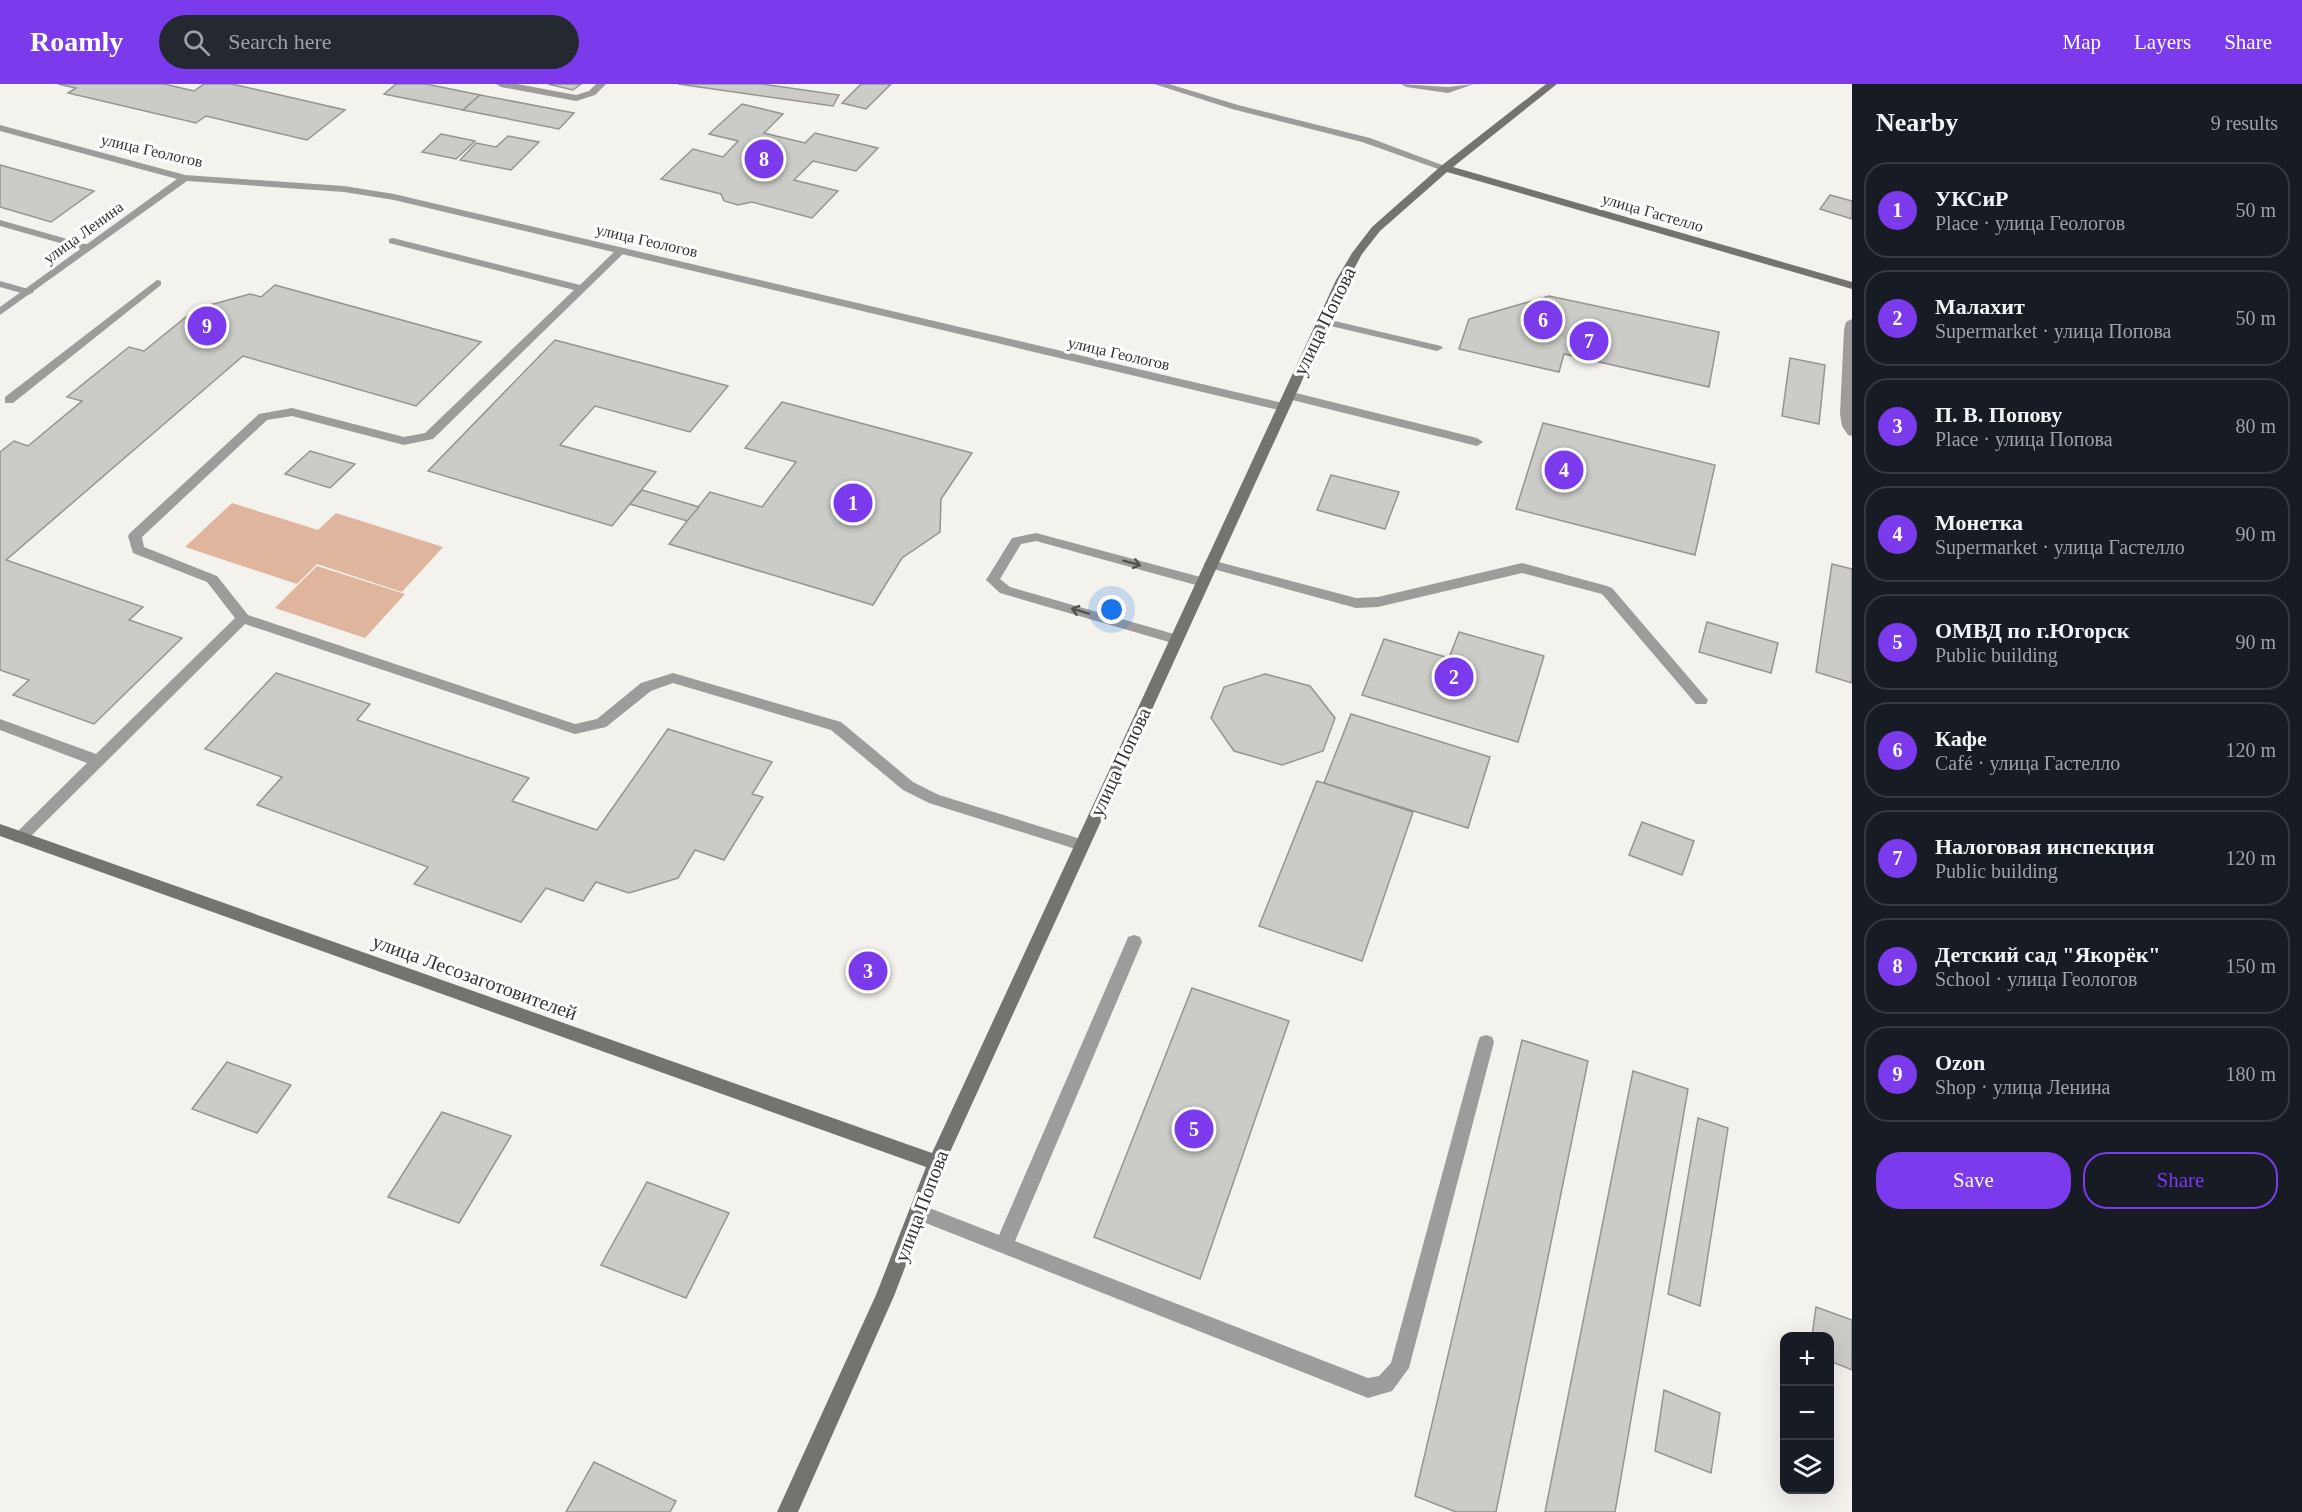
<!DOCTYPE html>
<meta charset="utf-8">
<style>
body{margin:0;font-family:Georgia,serif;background:#242831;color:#f1f3f6}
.controls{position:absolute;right:18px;bottom:18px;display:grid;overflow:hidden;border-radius:12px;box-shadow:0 6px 24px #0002}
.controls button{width:54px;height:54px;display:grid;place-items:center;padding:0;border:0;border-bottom:2px solid #363941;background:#171b24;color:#f1f3f6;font:30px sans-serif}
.you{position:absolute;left:1112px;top:526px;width:21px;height:21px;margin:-15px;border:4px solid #fff;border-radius:50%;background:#1a73e8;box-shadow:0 0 0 9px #1a73e833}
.badge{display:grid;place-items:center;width:39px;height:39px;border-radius:50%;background:#7c3aed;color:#fff;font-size:20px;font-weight:700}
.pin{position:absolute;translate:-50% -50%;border:3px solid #fff;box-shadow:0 2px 6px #0006}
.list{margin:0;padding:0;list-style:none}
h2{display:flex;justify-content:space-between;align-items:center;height:78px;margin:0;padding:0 24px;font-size:26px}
h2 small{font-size:20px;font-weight:400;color:#9ea1a6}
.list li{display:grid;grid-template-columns:39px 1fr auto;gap:18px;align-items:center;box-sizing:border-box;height:96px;margin:0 12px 12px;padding:0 12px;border:2px solid #363941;border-radius:24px}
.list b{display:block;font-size:22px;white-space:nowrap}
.list p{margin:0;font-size:20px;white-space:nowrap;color:#9ea1a6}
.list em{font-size:20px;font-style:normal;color:#9ea1a6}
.actions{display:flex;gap:12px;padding:18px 24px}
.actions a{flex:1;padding:14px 0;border:2px solid #7c3aed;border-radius:24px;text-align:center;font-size:21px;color:#7c3aed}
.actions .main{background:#7c3aed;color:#fff}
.icon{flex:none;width:33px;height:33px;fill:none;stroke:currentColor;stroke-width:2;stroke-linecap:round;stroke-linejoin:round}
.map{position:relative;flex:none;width:1852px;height:1428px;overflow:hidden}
header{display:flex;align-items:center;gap:36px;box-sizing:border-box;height:84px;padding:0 30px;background:#7c3aed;color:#fff}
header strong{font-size:28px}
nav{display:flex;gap:33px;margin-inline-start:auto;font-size:21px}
.search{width:420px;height:54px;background:#242831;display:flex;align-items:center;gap:15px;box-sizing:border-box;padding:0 21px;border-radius:33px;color:#9ea1a6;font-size:22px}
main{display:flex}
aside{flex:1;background:#171b24}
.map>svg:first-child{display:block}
.green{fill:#e0b59d}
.building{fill:#cbccc7;stroke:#949490;stroke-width:1.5}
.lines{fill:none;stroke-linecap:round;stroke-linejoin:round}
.lane{fill:#9d9c9a;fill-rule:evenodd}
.street{fill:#9d9c9a;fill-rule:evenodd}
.secondary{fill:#757370;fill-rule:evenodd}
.oneway{stroke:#535250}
.labels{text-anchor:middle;stroke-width:6;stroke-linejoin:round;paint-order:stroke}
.far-street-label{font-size:16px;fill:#333331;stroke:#fff}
.street-label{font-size:20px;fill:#333331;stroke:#fff}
</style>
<header>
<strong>Roamly</strong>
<div class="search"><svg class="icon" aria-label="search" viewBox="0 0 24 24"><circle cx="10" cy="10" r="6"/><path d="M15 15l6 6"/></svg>Search here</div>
<nav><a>Map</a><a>Layers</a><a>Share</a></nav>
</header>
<main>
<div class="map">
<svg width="1852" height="1428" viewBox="0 0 1852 1428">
<rect width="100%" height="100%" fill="#f4f2ed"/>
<!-- green -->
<g class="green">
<path d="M232,419L318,446L336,429L443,463L402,508L317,480L297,500L185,463Z"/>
<path d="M317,482L405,510L365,554L275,524Z"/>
</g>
<!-- building -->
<g class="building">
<path d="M58,0H164L194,7L204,0H232L345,26L307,56L206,32L196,39L68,9L76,4Z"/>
<path d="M396,0H426L480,11L463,26L384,10Z"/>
<path d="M548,0H581L573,6Z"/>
<path d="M678,0H762L839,11L833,22Z"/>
<path d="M861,0H891L866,25L842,19Z"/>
<path d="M480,11L574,29L559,45L463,26Z"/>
<path d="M742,20L783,30L764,49L805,59L815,49L878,64L856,87L813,77L794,96L838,107L812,134L752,118L738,121L724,117L721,110L661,95L693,65L723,73L738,57L709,50Z"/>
<path d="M441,50L475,57L456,75L422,68Z"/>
<path d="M508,52L539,58L511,86L460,76L476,59L496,63Z"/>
<path d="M0,81L94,107L51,138L0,123Z"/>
<path d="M1830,111L1852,117V135L1820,125Z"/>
<path d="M275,201L481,258L416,322L243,272L6,476L143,523L129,536L182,554L94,640L13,611L29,596L0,586V368L14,357L28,362L82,317L67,313L129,263L144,267L192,228L199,230L210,221L250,210L261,213Z"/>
<path d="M1549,212L1719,248L1709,303L1564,270L1559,288L1459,265L1469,235Z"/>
<path d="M555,256L728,302L690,348L595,322L560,361L656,388L612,442L428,387Z"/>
<path d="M1790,274L1825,281L1819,340L1782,332Z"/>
<path d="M782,318L972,369L941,415L940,448L902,474L873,521L669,460L710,408L762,423L796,378L745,364Z"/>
<path d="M1543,339L1715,381L1695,471L1516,425Z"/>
<path d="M310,367L355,380L330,404L285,390Z"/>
<path d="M1331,391L1399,408L1385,445L1317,426Z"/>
<path d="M642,406L699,423L687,437L630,420Z"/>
<path d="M1832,480L1852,485V599L1816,588Z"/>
<path d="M1707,538L1778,559L1771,589L1699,568Z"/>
<path d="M1459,548L1544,572L1518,658L1362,611L1384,555L1449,574Z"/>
<path d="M276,589L370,620L357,636L529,694L512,717L597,746L668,645L772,678L752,710L763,713L724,776L695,766L678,794L629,809L596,798L583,817L546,804L521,838L414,800L428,783L257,721L282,693L205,665Z"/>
<path d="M1265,590L1310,602L1335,634L1323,667L1282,681L1234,667L1211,634L1224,603Z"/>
<path d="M1351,630L1490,673L1468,744L1324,699Z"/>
<path d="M1317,697L1413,728L1362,877L1259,842Z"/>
<path d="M1642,738L1694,757L1682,791L1629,771Z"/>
<path d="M1192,904L1289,937L1200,1195L1094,1153Z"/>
<path d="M1522,956L1588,977L1496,1428H1456L1415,1412Z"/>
<path d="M227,978L291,1001L257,1049L192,1025Z"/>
<path d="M1633,987L1688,1005L1615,1428H1545Z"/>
<path d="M442,1028L511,1052L459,1139L388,1113Z"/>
<path d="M1698,1034L1728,1044L1700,1222L1668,1210Z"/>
<path d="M647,1098L729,1129L686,1214L601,1181Z"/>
<path d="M1816,1223L1852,1236V1286L1830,1277V1252H1812Z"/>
<path d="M1664,1306L1720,1329L1711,1389L1655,1367Z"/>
<path d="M594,1378L676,1417L670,1428H566Z"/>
</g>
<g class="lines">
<!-- lane -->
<g class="lane">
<path d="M496,0H517L576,11L589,7L596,0H606L595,11L576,17L501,3Z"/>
<path d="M1154,0H1169L1238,21L1370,54L1450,84L1441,86L1362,58L1232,25Z"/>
<path d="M1401,0L1448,3L1474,0L1448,9L1406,3Z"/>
<path d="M0,136L92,162L93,164L88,167L0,142Z"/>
<path d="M393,154L580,201L617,165L621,164L626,167L433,355L404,361L292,332L267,336L142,453L144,463L217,492L248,531L575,640L597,635L641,599L673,589L841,638L913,698L939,711L1087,757L1090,761L1087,765L1082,767L929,719L903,706L831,646L673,599L651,607L606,643L575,650L245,540L25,758H15L12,754L15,750L87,679L0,646V635L96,670L235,534L207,498L133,469L128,452L130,449L259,330L292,324L404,353L425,349L574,206L389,159V155Z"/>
<path d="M157,196L161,197V201L13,319H5V313Z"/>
<path d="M0,197L32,206L34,208L28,211L0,203Z"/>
<path d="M1322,234L1441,262L1443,264L1437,267L1318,239V235Z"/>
<path d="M1852,235V352L1848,351L1842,342L1840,330L1844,246L1846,238Z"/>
<path d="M1288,307L1477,354L1483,358L1477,362L1284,314V308Z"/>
<path d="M1036,449L1208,495L1210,498L1208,501L1203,503L1036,457L1021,460L1000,495L1010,503L1181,552L1183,555L1181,558L1176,560L1000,509L986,496L1012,454Z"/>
<path d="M1211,476L1356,514L1378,513L1522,479L1607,502L1612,504L1708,616L1706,620H1696L1602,510L1522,489L1378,523L1356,524L1206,483L1204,480L1206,477Z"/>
<path d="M1134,851L1140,853L1142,858L1015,1157L1368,1294L1379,1292L1391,1279L1478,958L1480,953L1486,951L1492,953L1494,958L1409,1284L1392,1307L1368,1314L913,1134L910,1128L913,1122L919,1120L999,1151L1126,858L1128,853Z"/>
</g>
<!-- street -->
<path class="street" d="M0,41L185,91L344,102L394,110L1283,319L1289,323L1283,327L394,116L344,108L187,97L0,231V223L177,95L0,47Z"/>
<!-- secondary -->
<path class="secondary" d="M1546,0H1557L1453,83L1852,198V205L1447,88L1380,147L1362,170L1348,196L945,1079L894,1212L798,1428H777L876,1211L926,1083L0,752V740L932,1069L1336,196L1352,169L1372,143L1441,82Z"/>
</g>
<!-- one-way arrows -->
<defs><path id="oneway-shaft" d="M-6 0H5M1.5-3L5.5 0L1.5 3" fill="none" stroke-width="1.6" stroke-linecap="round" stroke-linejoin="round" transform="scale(1.5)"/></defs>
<g class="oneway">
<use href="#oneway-shaft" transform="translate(1132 479) rotate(15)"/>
<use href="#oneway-shaft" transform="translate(1080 527) rotate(-164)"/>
</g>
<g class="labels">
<!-- far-street labels -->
<g class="far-street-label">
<text transform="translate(152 66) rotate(13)" y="6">улица Геологов</text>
<text transform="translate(1653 128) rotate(16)" y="6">улица Гастелло</text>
<text transform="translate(83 148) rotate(-36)" y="6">улица Ленина</text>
<text transform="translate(647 156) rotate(13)" y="6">улица Геологов</text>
<text transform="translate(1119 269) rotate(13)" y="6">улица Геологов</text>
</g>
<!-- street labels -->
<g class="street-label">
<text transform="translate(1324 237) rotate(-64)" y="7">улица Попова</text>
<text transform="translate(1120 678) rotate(-65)" y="7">улица Попова</text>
<text transform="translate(475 893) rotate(20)" y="7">улица Лесозаготовителей</text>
<text transform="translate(921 1122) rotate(-69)" y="7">улица Попова</text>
</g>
</g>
</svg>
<div class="controls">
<button>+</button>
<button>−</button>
<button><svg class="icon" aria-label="layers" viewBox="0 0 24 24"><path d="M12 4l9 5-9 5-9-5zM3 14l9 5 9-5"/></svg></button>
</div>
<div class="you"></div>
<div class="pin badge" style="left:853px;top:419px">1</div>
<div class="pin badge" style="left:1454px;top:593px">2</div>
<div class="pin badge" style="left:868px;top:887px">3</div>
<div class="pin badge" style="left:1564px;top:386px">4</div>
<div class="pin badge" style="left:1194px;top:1045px">5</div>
<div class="pin badge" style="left:1543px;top:236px">6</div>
<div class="pin badge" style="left:1589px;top:257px">7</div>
<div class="pin badge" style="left:764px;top:75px">8</div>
<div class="pin badge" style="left:207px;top:242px">9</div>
</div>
<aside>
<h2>Nearby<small>9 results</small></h2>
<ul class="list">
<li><span class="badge">1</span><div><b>УКСиР</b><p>Place · улица Геологов</p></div><em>50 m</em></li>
<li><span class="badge">2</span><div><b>Малахит</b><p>Supermarket · улица Попова</p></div><em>50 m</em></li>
<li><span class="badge">3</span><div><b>П. В. Попову</b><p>Place · улица Попова</p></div><em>80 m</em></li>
<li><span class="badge">4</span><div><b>Монетка</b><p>Supermarket · улица Гастелло</p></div><em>90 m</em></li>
<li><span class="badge">5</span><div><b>ОМВД по г.Югорск</b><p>Public building</p></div><em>90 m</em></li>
<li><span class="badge">6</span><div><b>Кафе</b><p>Café · улица Гастелло</p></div><em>120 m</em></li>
<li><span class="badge">7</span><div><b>Налоговая инспекция</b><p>Public building</p></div><em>120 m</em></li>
<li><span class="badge">8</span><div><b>Детский сад &quot;Якорёк&quot;</b><p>School · улица Геологов</p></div><em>150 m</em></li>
<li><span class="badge">9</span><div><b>Ozon</b><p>Shop · улица Ленина</p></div><em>180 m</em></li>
</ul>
<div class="actions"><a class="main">Save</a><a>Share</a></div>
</aside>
</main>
